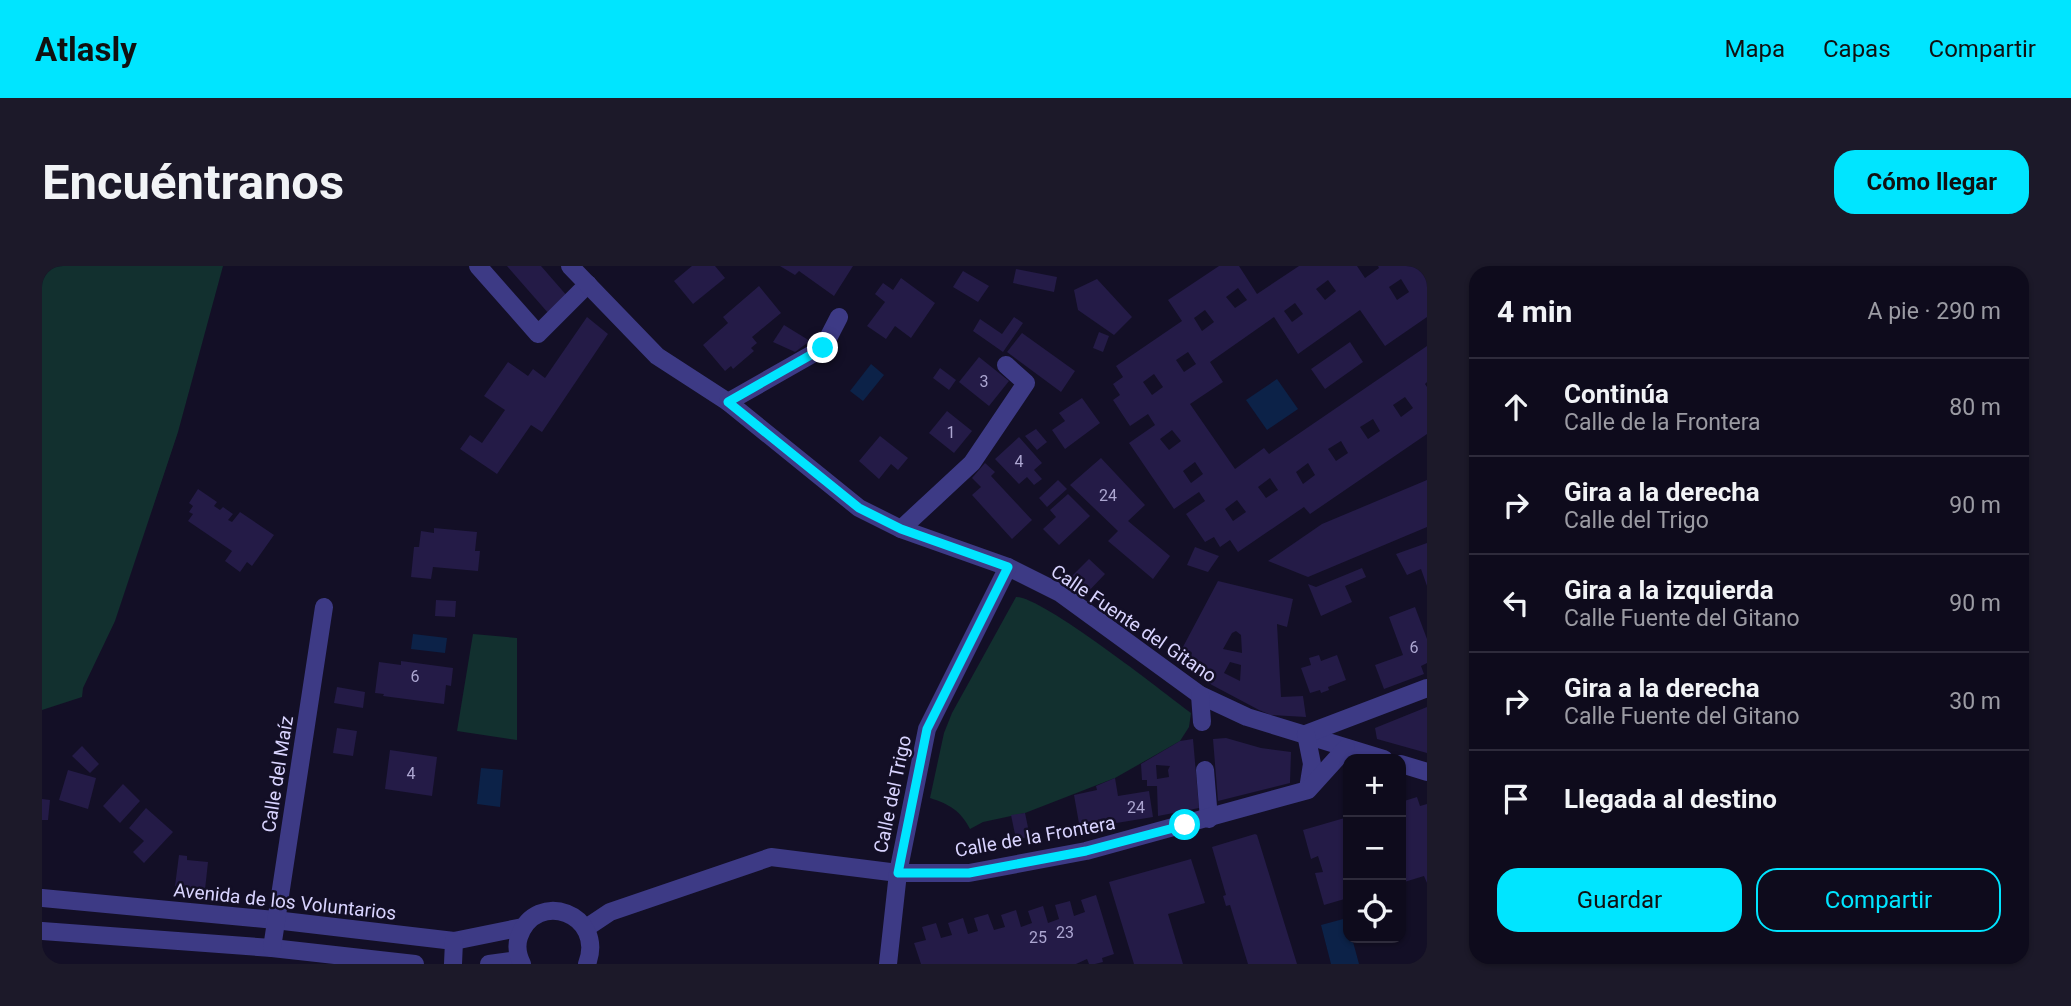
<!DOCTYPE html>
<html lang="es">
<meta charset="utf-8">
<style>
body{margin:0;font-family:Roboto,sans-serif;background:#1c1929;color:#f1f3f6}
.controls{position:absolute;right:21px;bottom:21px;display:grid;overflow:hidden;border-radius:14px;box-shadow:0 2px 5px #0004}
.controls button{width:63px;height:63px;display:grid;place-items:center;padding:0;border:0;border-bottom:2px solid #2e2b3b;background:#0e0b1c;color:#f1f3f6;font:35px sans-serif}
.stop{position:absolute;width:21px;height:21px;margin:-16px;border:5px solid #00e5ff;border-radius:50%;background:#fff}
.stop.end{background:#00e5ff;border-color:#fff;box-shadow:0 2px 7px #0008}
.list{margin:0;padding:0;list-style:none}
h2{display:flex;justify-content:space-between;align-items:center;height:91px;margin:0;padding:0 28px;font-size:30px}
h2 small{font-size:23px;font-weight:400;color:#9b9ba3}
.list li{display:grid;grid-template-columns:46px 1fr auto;gap:21px;align-items:center;box-sizing:border-box;height:98px;padding:0 28px;border-top:2px solid #2e2b3b}
.list b{display:block;font-size:26px;white-space:nowrap}
.list p{margin:0;font-size:23px;white-space:nowrap;color:#9b9ba3}
.list em{font-size:23px;font-style:normal;color:#9b9ba3}
.actions{display:flex;gap:14px;padding:21px 28px}
.actions a{flex:1;padding:16px 0;border:2px solid #00e5ff;border-radius:21px;text-align:center;font-size:24px;color:#00e5ff}
.actions .main{background:#00e5ff;color:#111}
.icon{flex:none;width:38px;height:38px;fill:none;stroke:currentColor;stroke-width:2;stroke-linecap:round;stroke-linejoin:round}
.map{position:relative;flex:none;width:1385px;height:698px;overflow:hidden;border-radius:21px}
header{display:flex;align-items:center;gap:42px;box-sizing:border-box;height:98px;padding:0 35px;background:#00e5ff;color:#111}
header strong{font-size:33px}
nav{display:flex;gap:38px;margin-inline-start:auto;font-size:24px}
.intro{display:flex;align-items:center;justify-content:space-between;box-sizing:border-box;height:168px;padding:0 42px}
h1{margin:0;font-size:49px}
.button{padding:18px 32px;border-radius:21px;background:#00e5ff;color:#111;font-size:24px;font-weight:700}
main{display:flex;gap:42px;padding:0 42px}
aside{flex:1;background:#0e0b1c;border-radius:21px;box-shadow:0 2px 5px #0004}
.map>svg:first-child{display:block}
.green{fill:#12302f}
.water{fill:#0c2248}
.building{fill:#241b47;fill-rule:evenodd}
.lines{fill:none;stroke-linecap:round;stroke-linejoin:round}
.minor{stroke:#3d3a85;stroke-width:18}
.route{stroke:#00e5ff;stroke-width:9}
.labels{text-anchor:middle;stroke-width:5;stroke-linejoin:round;paint-order:stroke}
.number-label{font-size:16px;fill:#aca6d1}
.street-label{font-size:19px;fill:#d9d4ff;stroke:#130f26}
</style>
<header>
<strong>Atlasly</strong>
<nav><a>Mapa</a><a>Capas</a><a>Compartir</a></nav>
</header>
<div class="intro"><h1>Encuéntranos</h1><a class="button">Cómo llegar</a></div>
<main>
<div class="map">
<svg width="1385" height="698" viewBox="0 0 1385 698">
<rect width="100%" height="100%" fill="#130f26"/>
<!-- green -->
<g class="green">
<path d="M0,0H181L136,166L73,355L41,422L40,431L0,444Z"/>
<path d="M974,331C1000,330 1121,426 1149,447L1147,461L1138,475L1073,512L983,547L941,556L928,563C919,545 907,538 888,532L902,467L910,447Z"/>
<path d="M431,368L475,372V474L415,465Z"/>
</g>
<!-- water -->
<g class="water">
<path d="M829,98L842,109L821,135L808,125Z"/>
<path d="M1235,113L1256,143L1225,164L1204,134Z"/>
<path d="M371,368L405,372L403,387L369,383Z"/>
<path d="M439,502L461,504L458,541L435,538Z"/>
<path d="M1305,652L1306,672H1310L1317,698H1289L1279,659Z"/>
</g>
<!-- building -->
<g class="building">
<path d="M465,0H499L526,31L507,48Z"/>
<path d="M650,0H673L683,12L651,38L632,15Z"/>
<path d="M738,0H811L792,30L757,5L753,9Z"/>
<path d="M1177,0H1197L1215,28L1257,0H1315L1323,12L1337,2L1336,0H1379L1385,9V51L1343,80L1318,44L1256,88L1232,51L1168,96L1181,116L1148,138L1193,203L1222,182L1227,188L1385,80V116L1383,118L1385,121V168L1268,248L1262,241L1196,286L1188,274L1178,281L1172,271L1163,276L1144,248L1163,235L1157,226L1132,243L1087,177L1113,159L1106,148L1088,160L1071,134L1078,129L1071,118L1081,111L1074,100L1140,55L1126,34ZM1359,13L1367,26L1355,34L1347,21ZM1286,14L1294,25L1283,34L1274,23ZM1196,22L1205,34L1193,42L1184,31ZM1253,37L1261,48L1250,56L1242,45ZM1163,44L1172,56L1160,65L1152,52ZM1146,86L1154,98L1142,106L1134,94ZM1112,108L1121,121L1110,129L1101,116ZM1363,131L1371,142L1359,151L1351,139ZM1331,153L1338,165L1326,173L1318,161ZM1130,164L1139,175L1127,184L1118,173ZM1299,175L1306,187L1294,195L1286,183ZM1153,196L1161,208L1149,217L1141,205ZM1266,197L1273,209L1261,218L1254,206ZM1228,212L1236,224L1224,232L1216,221ZM1195,234L1204,246L1191,255L1183,243Z"/>
<path d="M974,3L1015,11L1012,26L971,17Z"/>
<path d="M921,5L947,20L936,36L911,21Z"/>
<path d="M859,12L893,37L869,72L853,60L844,73L825,60L843,36L833,28L841,17L851,24Z"/>
<path d="M1055,13L1090,51L1072,69L1036,44L1032,24Z"/>
<path d="M717,20L739,47L710,71L715,77L709,82L712,85L691,103L689,100L683,105L661,79L686,57L681,51Z"/>
<path d="M545,51L566,68L500,166L489,159L455,208L418,183L428,169L440,177L463,144L442,130L466,96L486,110L491,103L503,112Z"/>
<path d="M972,51L981,57L961,86L931,65L938,53L960,68Z"/>
<path d="M742,59L768,75L753,86L731,76Z"/>
<path d="M1057,66L1067,70L1061,86L1051,82Z"/>
<path d="M980,67L1033,105L1019,126L965,86Z"/>
<path d="M1308,76L1321,96L1283,123L1269,103Z"/>
<path d="M937,91L967,115L947,140L917,116Z"/>
<path d="M898,102L914,114L907,124L891,112Z"/>
<path d="M1040,132L1058,157L1023,183L1010,164L1023,155L1017,147Z"/>
<path d="M905,145L930,165L912,187L887,167Z"/>
<path d="M994,163L1005,176L995,184L983,170Z"/>
<path d="M838,170L866,192L856,204L849,198L837,213L817,195Z"/>
<path d="M977,171L1000,197L992,204L1000,213L992,219L985,211L977,218L953,193Z"/>
<path d="M1059,192L1103,239L1086,255L1128,290L1111,313L1066,275L1076,265L1028,219Z"/>
<path d="M943,197L953,206L949,210L990,254L970,273L930,229L939,221L930,212Z"/>
<path d="M1016,214L1025,223L1005,241L997,232Z"/>
<path d="M1385,214V261L1266,311L1226,295L1280,258Z"/>
<path d="M156,223L175,236L172,240L178,244L181,241L191,248L186,254L190,256L198,246L232,269L210,300L205,296L198,306L183,295L190,285L146,255L151,248L147,246L151,240L147,237Z"/>
<path d="M1026,228L1048,250L1017,279L1001,263L1014,251L1008,244Z"/>
<path d="M392,262L435,266L433,285H438L436,305L391,301L389,313L369,311L372,281H377L379,265L392,267Z"/>
<path d="M1385,277V320L1379,303L1365,309L1354,288Z"/>
<path d="M1153,281L1177,290L1166,306L1145,299Z"/>
<path d="M1047,293L1063,308L1043,329L1025,315Z"/>
<path d="M1320,302L1324,311L1303,320L1310,336L1279,350L1266,318L1274,321Z"/>
<path d="M1176,315L1251,333L1245,361L1235,358L1239,431L1261,430L1264,451L1229,449L1217,444L1170,419L1134,394ZM1194,365L1199,369L1200,387L1181,383L1190,367ZM1188,396L1199,399L1198,415L1182,407Z"/>
<path d="M394,334L414,335L413,351L393,350Z"/>
<path d="M1373,341L1385,373V397L1379,400L1382,408L1342,423L1333,399L1361,389L1347,351Z"/>
<path d="M1277,389L1279,395L1295,389L1304,414L1286,421L1287,424L1279,427L1278,424L1268,427L1259,402L1269,399L1267,392Z"/>
<path d="M359,395L411,402L409,420L404,419L402,438L341,430L342,428L333,427L337,396L359,399Z"/>
<path d="M295,421L323,426L321,442L292,437Z"/>
<path d="M1385,441V487L1335,473L1333,462Z"/>
<path d="M295,462L315,465L311,490L291,487Z"/>
<path d="M1184,472L1219,482L1249,486L1248,517L1176,535L1171,473Z"/>
<path d="M1151,473L1157,542L1116,550L1115,520H1105V514H1100L1099,498L1138,475ZM1114,499L1128,500L1126,504L1127,511L1115,513Z"/>
<path d="M40,480L57,498L48,507L30,490Z"/>
<path d="M348,484L395,491L390,530L343,523Z"/>
<path d="M26,504L54,512L46,543L17,534Z"/>
<path d="M1073,512L1076,530L1107,525L1111,551L1038,563L1032,529L1055,524L1054,520Z"/>
<path d="M81,518L98,535L78,557L61,540Z"/>
<path d="M1375,531L1378,540L1385,538V617L1382,610L1359,617V536Z"/>
<path d="M0,533L8,534L6,554H0Z"/>
<path d="M104,542L131,566L102,597L91,586L102,575L87,562Z"/>
<path d="M983,547L988,571L974,573L969,549Z"/>
<path d="M1306,551V632L1282,639L1273,607L1281,606L1276,590L1269,593L1261,564Z"/>
<path d="M1213,568L1215,569L1255,698H1206L1188,639L1184,640L1181,630L1184,629L1170,581Z"/>
<path d="M137,589L145,590V594L166,596L163,624L133,620Z"/>
<path d="M1149,593L1163,637L1126,648L1141,698H1092L1067,616Z"/>
<path d="M1054,629L1072,688L1060,692L1061,696L1053,698H1047L1045,693L1034,698H879L872,677L884,674L880,661L894,657L899,672L910,669L906,657L921,652L926,668L936,665L932,652L946,648L952,664L963,661L959,649L974,644L979,661L990,657L986,645L1001,640L1006,657L1017,653L1013,639L1028,635L1032,650L1043,646L1039,634Z"/>
</g>
<g class="lines">
<!-- minor -->
<g class="minor">
<path d="M436,0L496,68L546,18"/>
<path d="M528,0L615,90L686,136L817,242L859,263L966,301L1018,327L1158,429L1205,451L1342,493"/>
<path d="M686,136L781,82L797,51"/>
<path d="M859,263L930,197L984,117L964,99"/>
<path d="M1158,429L1160,456"/>
<path d="M1264,468L1385,422"/>
<path d="M1264,468L1270,498L1266,523"/>
<path d="M1359,498L1385,506"/>
<path d="M1163,504L1167,553"/>
<path d="M0,632L233,654L412,675L481,661"/>
<path d="M544,662L568,646L729,591L856,607H927L1044,585L1266,524L1304,482"/>
<path d="M0,665L230,682L373,698"/>
<path d="M230,682L282,341"/>
<path d="M411,698L412,675"/>
<path d="M447,698L477,694"/>
<path d="M480,698C476,690 474,680 477,671C494,622 564,648 545,698"/>
<path d="M846,698L856,607L885,463L966,301"/>
</g>
</g>
<g class="lines">
<!-- route -->
<path class="route" d="M781,82L686,136L817,242L859,263L966,301L885,463L856,607H927L1044,585L1143,559"/>
</g>
<g class="labels">
<!-- number labels -->
<g class="number-label">
<text x="942" y="121">3</text>
<text x="909" y="172">1</text>
<text x="977" y="201">4</text>
<text x="1066" y="235">24</text>
<text x="1372" y="387">6</text>
<text x="373" y="416">6</text>
<text x="369" y="513">4</text>
<text x="1094" y="547">24</text>
<text x="1023" y="672">23</text>
<text x="996" y="677">25</text>
</g>
<!-- street labels -->
<g class="street-label">
<text transform="translate(1092 357) rotate(34)" y="7">Calle Fuente del Gitano</text>
<text transform="translate(235 508) rotate(-81)" y="7">Calle del Maíz</text>
<text transform="translate(850 528) rotate(-78)" y="7">Calle del Trigo</text>
<text transform="translate(993 570) rotate(-10)" y="7">Calle de la Frontera</text>
<text transform="translate(243 635) rotate(6)" y="7">Avenida de los Voluntarios</text>
</g>
</g>
</svg>
<div class="controls">
<button>+</button>
<button>−</button>
<button><svg class="icon" aria-label="locate" viewBox="0 0 24 24"><circle cx="12" cy="12" r="6"/><path d="M12 2v4M12 18v4M2 12h4M18 12h4"/></svg></button>
</div>
<div class="stop" style="left:1143px;top:559px"></div>
<div class="stop end" style="left:781px;top:82px"></div>
</div>
<aside>
<h2>4 min<small>A pie · 290 m</small></h2>
<ul class="list">
<li><svg class="icon" aria-label="ahead" viewBox="0 0 24 24"><path d="M12 20V5M6 11l6-6 6 6"/></svg><div><b>Continúa</b><p>Calle de la Frontera</p></div><em>80 m</em></li>
<li><svg class="icon" aria-label="right" viewBox="0 0 24 24"><path d="M7 20v-9h11M14 6l5 5-5 5"/></svg><div><b>Gira a la derecha</b><p>Calle del Trigo</p></div><em>90 m</em></li>
<li><svg class="icon" aria-label="left" viewBox="0 0 24 24"><path d="M17 20v-9H6M10 6l-5 5 5 5"/></svg><div><b>Gira a la izquierda</b><p>Calle Fuente del Gitano</p></div><em>90 m</em></li>
<li><svg class="icon" aria-label="right" viewBox="0 0 24 24"><path d="M7 20v-9h11M14 6l5 5-5 5"/></svg><div><b>Gira a la derecha</b><p>Calle Fuente del Gitano</p></div><em>30 m</em></li>
<li><svg class="icon" aria-label="arrive" viewBox="0 0 24 24"><path d="M6 21V4h12l-3 4 3 4H6"/></svg><div><b>Llegada al destino</b></div></li>
</ul>
<div class="actions"><a class="main">Guardar</a><a>Compartir</a></div>
</aside>
</main>
